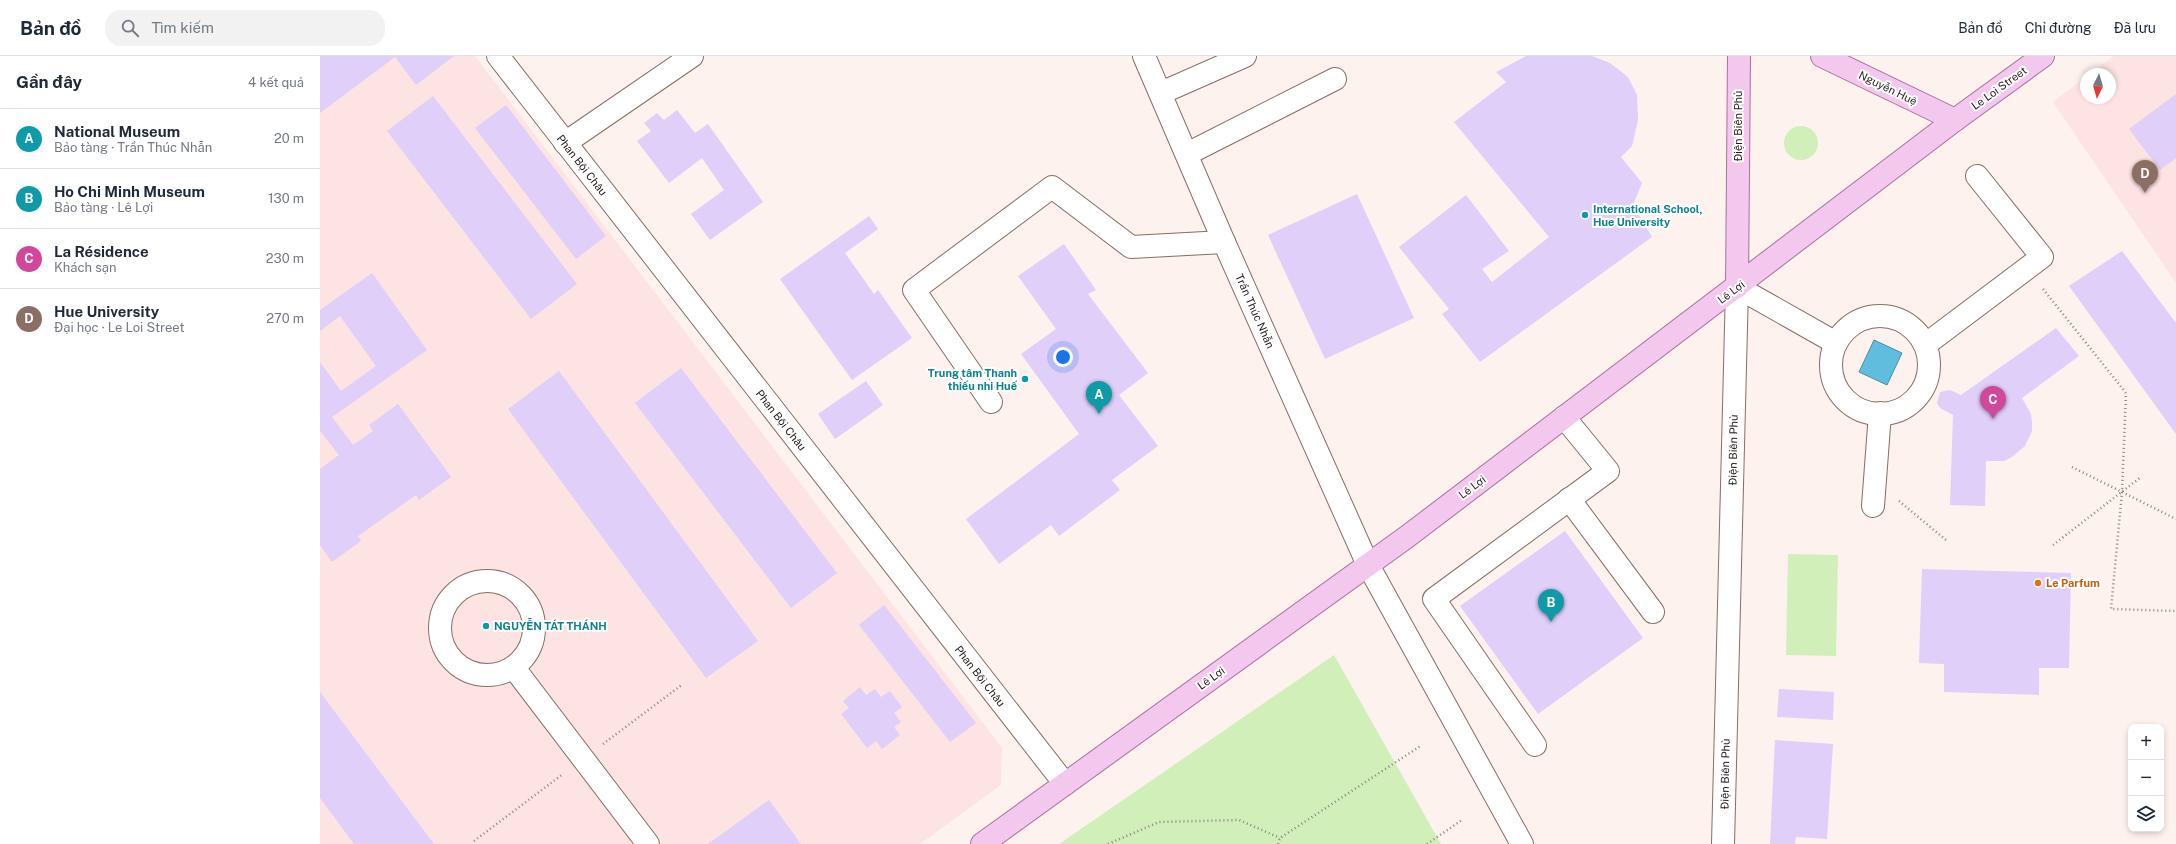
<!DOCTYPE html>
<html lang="vi">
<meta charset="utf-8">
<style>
body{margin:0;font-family:"Public Sans",sans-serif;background:#f2f2f3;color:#1f2937}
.controls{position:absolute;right:12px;bottom:12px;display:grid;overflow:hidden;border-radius:8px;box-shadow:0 2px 6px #0003}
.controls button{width:36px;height:36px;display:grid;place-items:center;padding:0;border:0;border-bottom:1px solid #e0e1e3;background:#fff;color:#1f2937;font:20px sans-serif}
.compass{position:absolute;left:1760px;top:12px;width:36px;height:36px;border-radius:50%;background:#fff;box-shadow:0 2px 6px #0003;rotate:185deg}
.you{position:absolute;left:743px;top:301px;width:14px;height:14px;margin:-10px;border:3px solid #fff;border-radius:50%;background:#1a73e8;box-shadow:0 0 0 6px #1a73e833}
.badge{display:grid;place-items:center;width:26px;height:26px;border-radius:50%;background:#0b8043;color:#fff;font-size:13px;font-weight:700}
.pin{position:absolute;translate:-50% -33px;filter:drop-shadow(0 1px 2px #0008)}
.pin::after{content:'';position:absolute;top:21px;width:14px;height:12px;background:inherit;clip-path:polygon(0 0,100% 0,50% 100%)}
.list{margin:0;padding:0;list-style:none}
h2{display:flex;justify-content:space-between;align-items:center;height:52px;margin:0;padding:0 16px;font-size:17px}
h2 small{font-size:13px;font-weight:400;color:#747a83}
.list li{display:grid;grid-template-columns:26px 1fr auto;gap:12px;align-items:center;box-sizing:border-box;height:60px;padding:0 16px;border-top:1px solid #e0e1e3}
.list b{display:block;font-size:15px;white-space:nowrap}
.list p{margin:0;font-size:13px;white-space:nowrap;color:#747a83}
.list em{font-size:13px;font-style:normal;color:#747a83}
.icon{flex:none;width:22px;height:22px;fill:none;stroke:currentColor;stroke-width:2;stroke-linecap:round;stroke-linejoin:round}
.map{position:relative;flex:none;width:1856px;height:788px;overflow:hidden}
header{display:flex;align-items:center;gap:24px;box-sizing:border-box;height:56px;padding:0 20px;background:#fff;border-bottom:1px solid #e0e1e3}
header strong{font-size:19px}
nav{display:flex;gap:22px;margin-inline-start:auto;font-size:14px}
.search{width:280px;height:36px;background:#f2f2f3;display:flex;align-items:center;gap:10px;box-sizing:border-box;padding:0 14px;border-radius:16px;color:#747a83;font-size:15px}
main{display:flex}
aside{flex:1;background:#fff}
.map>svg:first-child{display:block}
.education{fill:#fee3e3}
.green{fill:#d1efb9}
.water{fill:#5fbede;stroke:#4d8da3}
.building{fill:#dfcff9}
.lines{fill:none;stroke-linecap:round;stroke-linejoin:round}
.minor-casing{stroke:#856e65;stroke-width:24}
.major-casing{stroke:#a7729b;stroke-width:24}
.path{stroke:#8c837f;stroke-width:2.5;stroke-dasharray:1 3;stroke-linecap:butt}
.minor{stroke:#fff;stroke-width:22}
.major{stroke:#f4c7ee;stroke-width:22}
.culture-dot{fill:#0f9aa8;stroke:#fff;stroke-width:1.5}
.food-dot{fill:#e8710a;stroke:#fff;stroke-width:1.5}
.labels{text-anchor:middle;stroke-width:4;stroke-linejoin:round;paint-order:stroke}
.street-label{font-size:11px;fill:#241b18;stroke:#fff}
.culture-label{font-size:11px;font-weight:bold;fill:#0d838f;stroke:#fff;text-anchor:start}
.food-label{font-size:11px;font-weight:bold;fill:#c56008;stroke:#fff;text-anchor:start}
</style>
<header>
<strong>Bản đồ</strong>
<div class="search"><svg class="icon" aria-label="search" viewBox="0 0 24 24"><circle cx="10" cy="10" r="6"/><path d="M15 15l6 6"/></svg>Tìm kiếm</div>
<nav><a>Bản đồ</a><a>Chỉ đường</a><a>Đã lưu</a></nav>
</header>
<main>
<aside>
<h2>Gần đây<small>4 kết quả</small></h2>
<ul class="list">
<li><span class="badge" style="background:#0f9aa8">A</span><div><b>National Museum</b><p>Bảo tàng · Trần Thúc Nhẫn</p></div><em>20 m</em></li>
<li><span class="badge" style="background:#0f9aa8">B</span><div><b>Ho Chi Minh Museum</b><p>Bảo tàng · Lê Lợi</p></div><em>130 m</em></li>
<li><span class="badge" style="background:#d1479c">C</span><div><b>La Résidence</b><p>Khách sạn</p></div><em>230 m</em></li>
<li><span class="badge" style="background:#8d6e63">D</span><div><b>Hue University</b><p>Đại học · Le Loi Street</p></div><em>270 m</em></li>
</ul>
</aside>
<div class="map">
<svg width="1856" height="788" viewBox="0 0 1856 788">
<rect width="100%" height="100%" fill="#fdf2ee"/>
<!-- education -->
<g class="education">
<path d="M0,0H155L682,692L681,729L600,788H0Z"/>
<path d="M1794,0H1856V227L1733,46L1766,21V42H1790V18H1770Z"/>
</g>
<!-- green -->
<g class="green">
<circle cx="1481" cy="87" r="17"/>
<path d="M1468,498L1518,499L1516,600L1466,599Z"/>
<path d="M1014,599L1121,788H739Z"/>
</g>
<!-- water -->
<path class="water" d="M1554,284L1582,297L1567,329L1539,316Z"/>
<!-- building -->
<g class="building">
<path d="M0,0H134L96,29L75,1L0,57Z"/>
<path d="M1206,0H1272L1290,7L1308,21L1317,39L1318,64L1312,90L1301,101L1322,127L1313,149L1332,181L1160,306L1122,258L1129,253L1079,191L1146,139L1189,195L1162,213L1172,226L1229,181L1134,66L1186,26L1176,16Z"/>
<path d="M1856,38V102L1840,114L1809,73Z"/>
<path d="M113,40L257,228L211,263L67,75Z"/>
<path d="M186,49L286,180L256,203L155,72Z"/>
<path d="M357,54L375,77L388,68L443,146L390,184L371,158L404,134L382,102L349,127L317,85L331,75L324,67L337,57L344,64Z"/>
<path d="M1037,138L1094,262L1005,303L948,179Z"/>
<path d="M549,160L558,173L525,197L554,238L558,234L592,282L532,324L460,223Z"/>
<path d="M744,188L776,234L768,238L828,317L799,339L838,390L792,424L800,434L739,480L731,469L679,508L646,463L759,378L701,298L736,273L698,220Z"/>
<path d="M1802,195L1856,267V378L1749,230Z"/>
<path d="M52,217L107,294L12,361L33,389L53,375L49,369L78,348L131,421L99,444L96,439L38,480L41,485L12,506L0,489V413L19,399L0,375V306L21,335L56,310L20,260L0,275V254Z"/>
<path d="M1736,272L1759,300L1702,342L1711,358L1712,366V375L1705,390L1692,401L1684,405H1666L1665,450L1630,449L1633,359L1620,352L1617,347L1620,336L1630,334L1641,339Z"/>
<path d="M361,312L517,517L471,552L315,347Z"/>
<path d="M239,315L438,585L386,622L188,353Z"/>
<path d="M546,325L563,349L515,383L498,358Z"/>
<path d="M1245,475L1323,582L1218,658L1140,550Z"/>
<path d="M1602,513L1751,517L1749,612H1719V639L1624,636V608L1599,607Z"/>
<path d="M564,549L656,667L630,686L539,569Z"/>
<path d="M540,631L546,639L555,633L561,641L570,635L582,651L574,657L581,666L574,671L580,679L562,693L556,685L547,692L521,658L529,652L523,645Z"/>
<path d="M1459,633L1514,636L1513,664L1457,661Z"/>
<path d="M0,636L114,788H34L0,742Z"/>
<path d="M1455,684L1513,688L1507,783L1476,781L1475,788H1450Z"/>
<path d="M449,744L481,788H388Z"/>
</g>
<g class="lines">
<defs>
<g id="minor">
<path d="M178,0L745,728"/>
<path d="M824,0L904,186L1048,509L1202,788"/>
<path d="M841,37L925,0"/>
<path d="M245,87L372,0"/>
<path d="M867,98L1015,23"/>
<circle cx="1560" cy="309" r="49"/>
<path d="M1605,289L1722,201L1657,120"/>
<path d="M671,346L594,234L732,131L811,191L904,186"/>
<path d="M1249,443L1333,556"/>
<path d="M1553,450L1560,357"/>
<circle cx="167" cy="572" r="47"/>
<path d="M194,612L328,788"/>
<path d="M1215,689L1114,543L1288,415L1244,361"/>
<path d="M1403,788L1417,231L1516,287"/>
</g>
<g id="major">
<path d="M1502,0L1635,64"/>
<path d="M1417,231L1419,0"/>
<path d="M662,788L1088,480L1635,64L1723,0"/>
</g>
</defs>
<!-- minor casing -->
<use href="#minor" class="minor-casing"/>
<!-- major casing -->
<use href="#major" class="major-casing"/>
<!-- path -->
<g class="path">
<path d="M1723,233L1806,337L1802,436L1791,553L1856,555"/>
<path d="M1752,411L1856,463"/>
<path d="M1579,445L1626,484"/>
<path d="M1733,489L1821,421"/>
<path d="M283,688L363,628"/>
<path d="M154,785L243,718"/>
<path d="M788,788L839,766L919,764L960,782"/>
<path d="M958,788L960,782L1102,689"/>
<path d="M1107,788L1142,764"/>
</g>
<!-- minor -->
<use href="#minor" class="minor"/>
<!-- major -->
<use href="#major" class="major"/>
</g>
<!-- markers -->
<g class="culture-dot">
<circle cx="1265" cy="159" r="4"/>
<circle cx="705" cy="323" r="4"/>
<circle cx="166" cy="570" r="4"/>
</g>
<circle class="food-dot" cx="1718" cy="527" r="4"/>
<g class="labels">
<!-- street labels -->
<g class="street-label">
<text transform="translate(1568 32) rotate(26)" y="4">Nguyễn Huệ</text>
<text transform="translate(1679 32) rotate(-36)" y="4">Le Loi Street</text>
<text transform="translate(1418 70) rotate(-90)" y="4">Điện Biên Phủ</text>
<text transform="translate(262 109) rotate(52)" y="4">Phan Bội Châu</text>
<text transform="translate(1411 236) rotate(-37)" y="4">Lê Lợi</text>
<text transform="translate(935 255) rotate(66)" y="4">Trần Thúc Nhẫn</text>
<text transform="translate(461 364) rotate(52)" y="4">Phan Bội Châu</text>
<text transform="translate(1413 394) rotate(-89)" y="4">Điện Biên Phủ</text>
<text transform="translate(1152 431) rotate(-37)" y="4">Lê Lợi</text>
<text transform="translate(660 620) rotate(52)" y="4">Phan Bội Châu</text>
<text transform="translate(891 622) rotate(-36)" y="4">Lê Lợi</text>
<text transform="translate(1405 718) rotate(-89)" y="4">Điện Biên Phủ</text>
</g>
<!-- culture labels -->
<g class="culture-label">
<text x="1273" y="157">International School,<tspan x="1273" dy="13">Hue University</tspan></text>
<text x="697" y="321" text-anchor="end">Trung tâm Thanh<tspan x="697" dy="13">thiếu nhi Huế</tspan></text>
<text x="174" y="574">NGUYỄN TÁT THÁNH</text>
</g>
<!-- food labels -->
<g class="food-label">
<text x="1726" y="531">Le Parfum</text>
</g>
</g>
</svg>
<div class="controls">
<button>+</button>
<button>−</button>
<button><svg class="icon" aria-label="layers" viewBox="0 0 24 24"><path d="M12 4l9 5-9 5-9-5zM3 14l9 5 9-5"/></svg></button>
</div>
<svg class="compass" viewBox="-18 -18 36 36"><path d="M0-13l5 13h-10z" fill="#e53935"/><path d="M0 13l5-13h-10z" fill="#747a83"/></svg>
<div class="you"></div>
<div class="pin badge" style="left:779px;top:358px;background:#0f9aa8">A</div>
<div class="pin badge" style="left:1231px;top:566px;background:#0f9aa8">B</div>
<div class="pin badge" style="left:1673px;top:363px;background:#d1479c">C</div>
<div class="pin badge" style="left:1825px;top:137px;background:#8d6e63">D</div>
</div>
</main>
